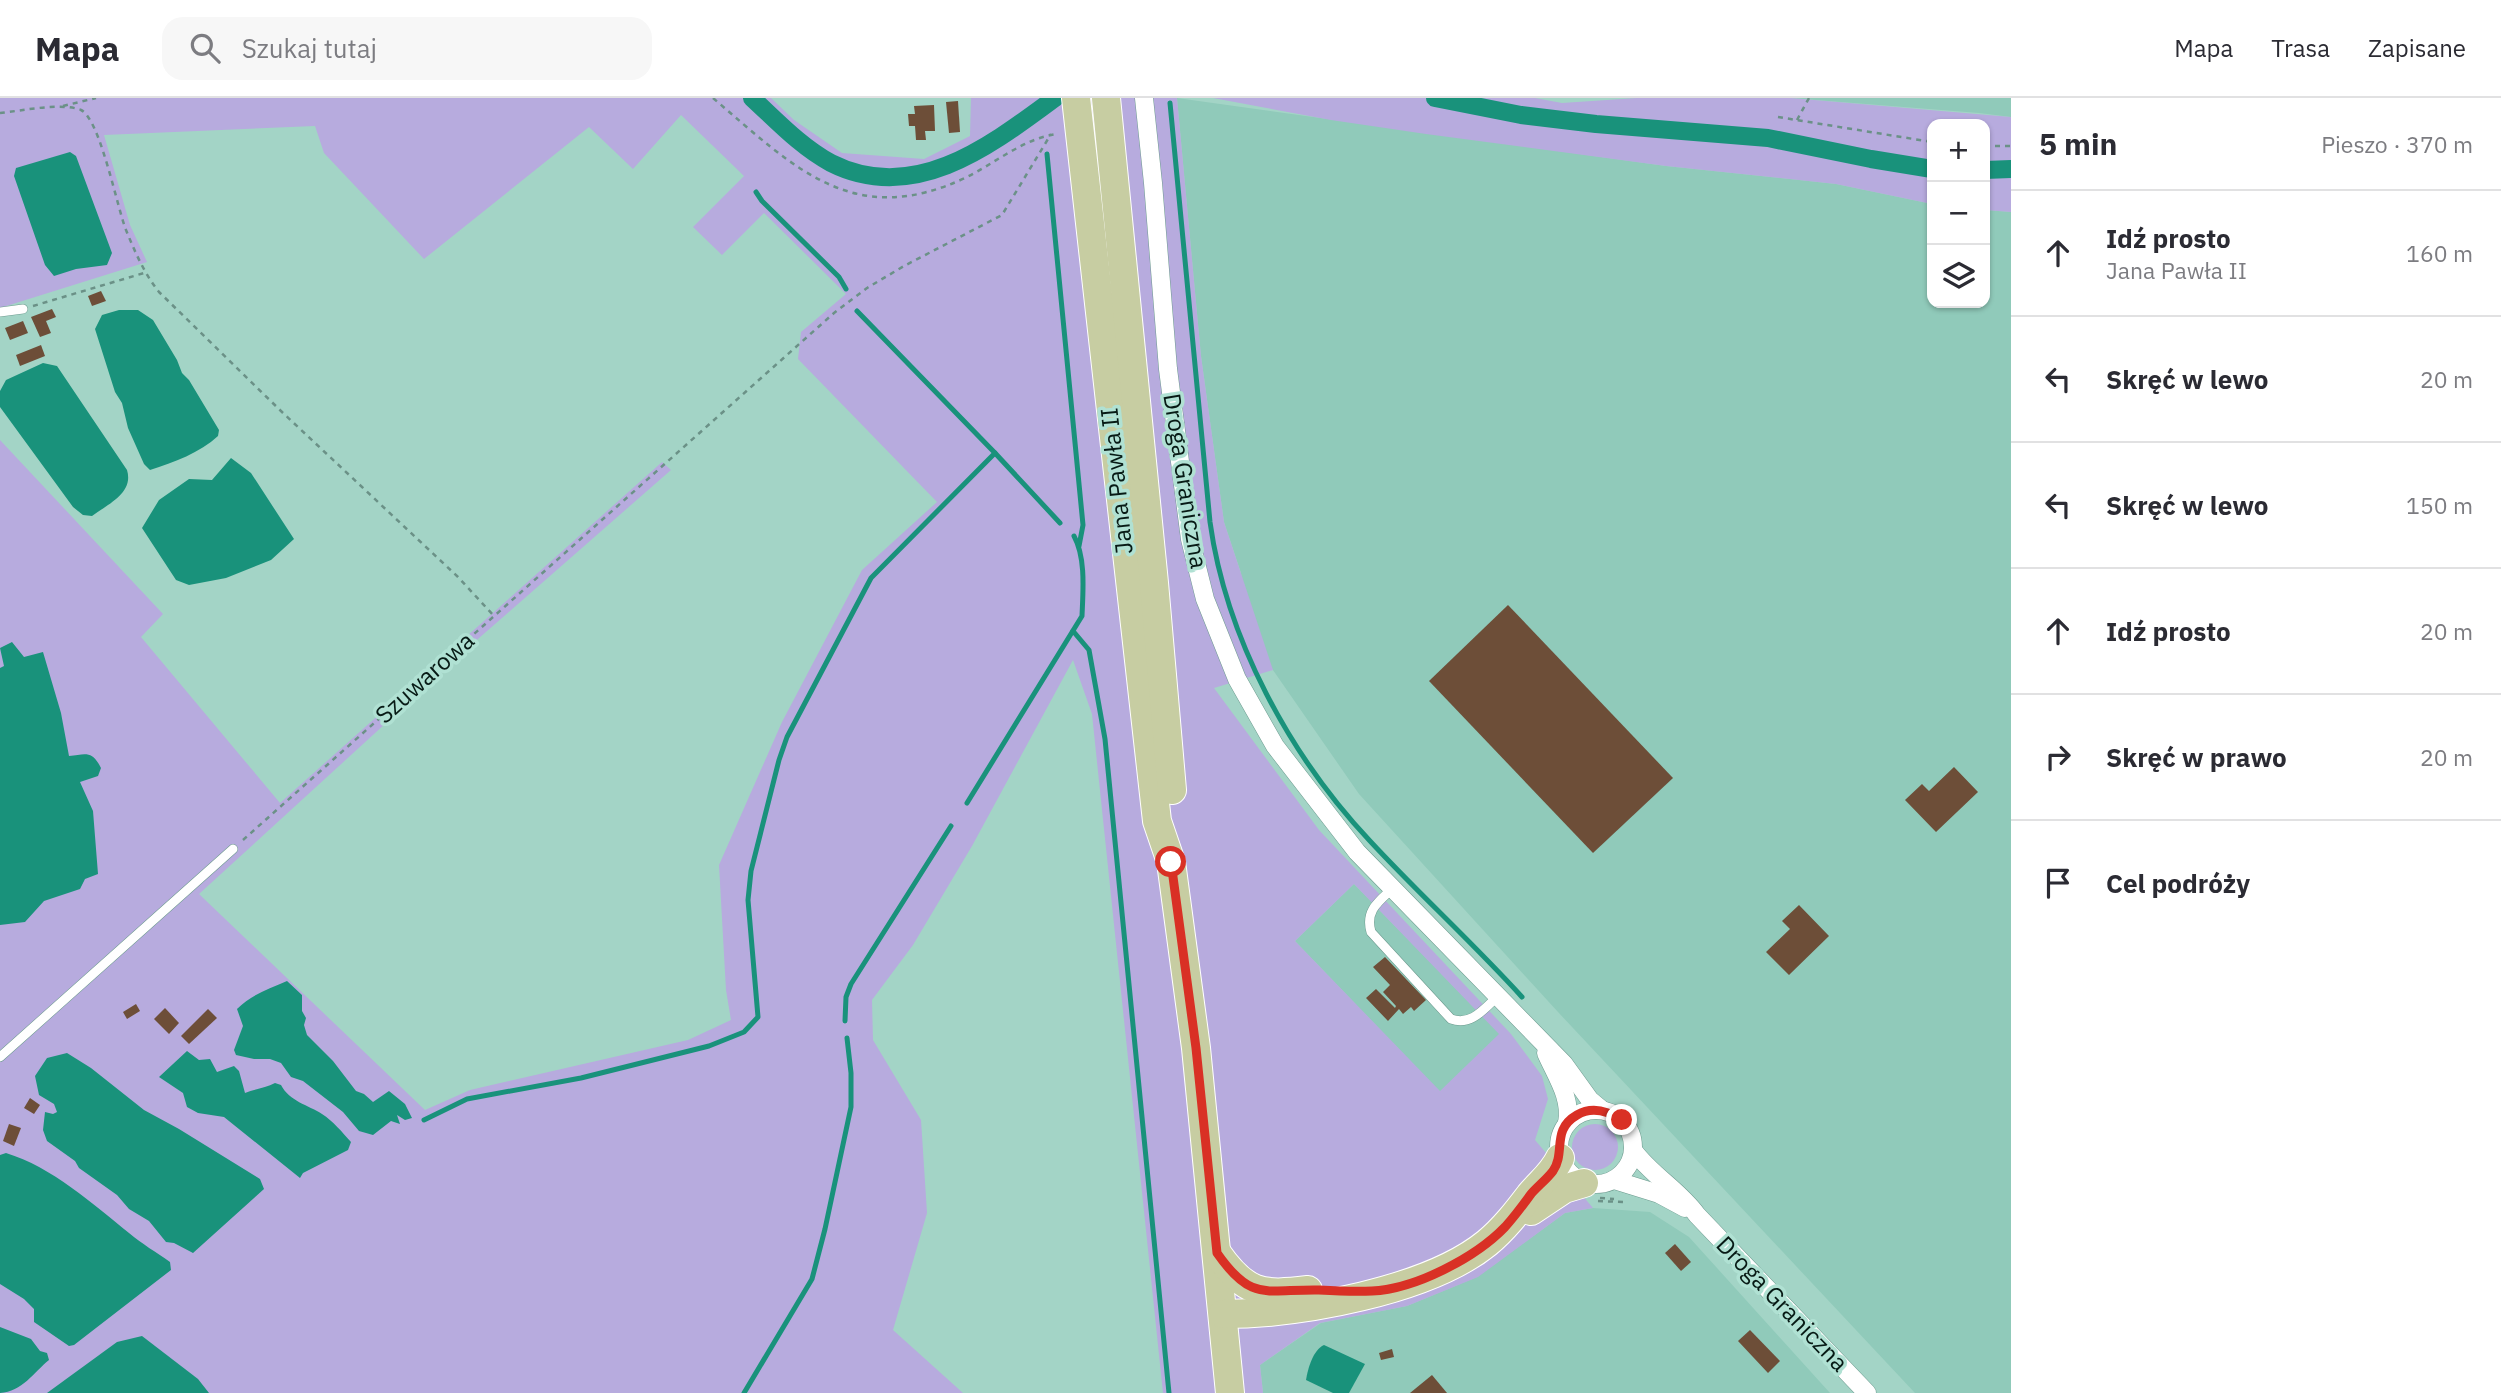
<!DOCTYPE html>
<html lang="pl">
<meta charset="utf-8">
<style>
body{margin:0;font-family:"IBM Plex Sans",sans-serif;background:#f7f7f7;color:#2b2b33}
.controls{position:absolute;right:21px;top:21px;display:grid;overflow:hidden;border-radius:14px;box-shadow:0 2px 5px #0004}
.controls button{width:63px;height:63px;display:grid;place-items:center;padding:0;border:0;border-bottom:2px solid #e1e1e2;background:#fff;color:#2b2b33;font:35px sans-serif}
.stop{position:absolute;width:21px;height:21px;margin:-16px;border:5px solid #d93025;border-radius:50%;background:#fff}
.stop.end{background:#d93025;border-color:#fff;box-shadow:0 2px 7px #0008}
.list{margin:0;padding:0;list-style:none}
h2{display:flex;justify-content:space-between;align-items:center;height:91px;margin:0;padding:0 28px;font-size:30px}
h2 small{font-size:23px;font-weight:400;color:#7c7c81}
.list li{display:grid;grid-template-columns:46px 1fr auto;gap:21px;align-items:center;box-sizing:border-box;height:126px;padding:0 28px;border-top:2px solid #e1e1e2}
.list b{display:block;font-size:26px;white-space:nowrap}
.list p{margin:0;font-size:23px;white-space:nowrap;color:#7c7c81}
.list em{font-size:23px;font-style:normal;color:#7c7c81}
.icon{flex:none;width:38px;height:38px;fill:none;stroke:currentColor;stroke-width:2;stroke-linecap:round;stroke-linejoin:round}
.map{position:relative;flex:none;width:2011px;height:1295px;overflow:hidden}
header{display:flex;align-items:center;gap:42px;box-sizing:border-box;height:98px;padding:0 35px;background:#fff;border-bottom:2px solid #e1e1e2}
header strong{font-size:33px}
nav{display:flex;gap:38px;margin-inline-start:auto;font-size:24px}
.search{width:490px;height:63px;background:#f7f7f7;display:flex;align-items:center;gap:18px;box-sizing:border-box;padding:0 24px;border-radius:21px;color:#7c7c81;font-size:26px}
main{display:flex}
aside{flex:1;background:#fff}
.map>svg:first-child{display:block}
.built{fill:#90caba}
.green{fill:#b7abde;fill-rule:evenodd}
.water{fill:#19927b}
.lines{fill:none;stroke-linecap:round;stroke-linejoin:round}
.stream{stroke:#19927b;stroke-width:5}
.canal{stroke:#19927b;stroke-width:18}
.building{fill:#6d4e38}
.lane-casing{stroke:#6d9b8f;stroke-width:10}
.street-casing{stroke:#6d9b8f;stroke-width:19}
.primary-casing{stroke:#fff;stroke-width:30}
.path{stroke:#6b9187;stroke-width:2.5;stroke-dasharray:5 5;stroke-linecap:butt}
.lane{stroke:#fff;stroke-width:9}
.street{stroke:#fff;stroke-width:18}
.primary{stroke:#c7cda2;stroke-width:28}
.route{stroke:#d93025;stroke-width:9}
.labels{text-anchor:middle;stroke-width:7;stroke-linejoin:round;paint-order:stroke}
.street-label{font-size:24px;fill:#071a15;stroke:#b0e1d3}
</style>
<header>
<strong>Mapa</strong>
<div class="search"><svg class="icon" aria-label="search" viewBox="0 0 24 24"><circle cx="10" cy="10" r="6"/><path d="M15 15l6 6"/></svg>Szukaj tutaj</div>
<nav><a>Mapa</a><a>Trasa</a><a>Zapisane</a></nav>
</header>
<main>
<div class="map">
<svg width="2011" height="1295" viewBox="0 0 2011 1295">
<rect width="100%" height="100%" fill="#a3d4c6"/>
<!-- built -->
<g class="built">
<path d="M1177,0L1666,68L1836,86L1932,106V205H1985V112L2011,114V1295H1915L1558,914L1359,696L1248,536L1241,475L1224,424L1201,258Z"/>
<path d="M1791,0H2011V19L1979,15Z"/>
<path d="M1354,786L1500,936L1440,994L1295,843Z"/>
<path d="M1593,1110L1650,1114L1689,1139L1830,1295H1263L1260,1267L1321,1225L1407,1208L1477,1179L1565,1115Z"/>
</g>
<!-- green -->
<g class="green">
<path d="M0,0H771L794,22L842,55L924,61L970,38L971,0H1177L1201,258L1224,424L1273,572L1214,590L1319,732L1511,936L1542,978L1548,1001L1535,1042L1593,1110L1565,1115L1478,1179L1407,1208L1320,1225L1260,1267L1263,1295H1163L1092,616L1073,562L972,748L913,847L872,902L873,942L921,1022L927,1115L893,1232L963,1295H0V342L163,516L141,539L280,705L662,364L671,372L479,540L199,796L425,1012L470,992L688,942L731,922L726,892L719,767L782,624L862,472L937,404L798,261L801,234L846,196L764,115L722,157L693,129L744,78L681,17L633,71L589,29L424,161L324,55L315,28L104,37L130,127L147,164L0,210ZM1354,786L1499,936L1440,993L1295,843Z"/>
<path d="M1213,0H1535L1562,5L1637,0H1791L2011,19V114L1985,112V26H1932V106L1836,86L1666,68L1426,36L1331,22Z"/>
<circle cx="1595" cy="1049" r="23"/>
</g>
<!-- water -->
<g class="water">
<path d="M70,54L76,58L112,155L107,167L76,171L54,178L45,167L14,78L16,70Z"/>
<path d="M119,212H138L153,222L177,262L182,275L189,282L219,332L218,338C200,355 174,364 150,372L144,366L128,330L122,305L115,294L95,231L102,217Z"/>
<path d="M43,265L57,268L127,372C134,395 108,406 92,418L83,417L73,409L0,309V293L6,282Z"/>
<path d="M231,360L251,375L294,441L271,462L226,480L189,487L176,482L142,430L159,402L189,381L212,382Z"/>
<path d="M12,544L24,559L43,554L61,615L69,658C86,656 92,652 101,670L98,678L80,684L93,713L98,776L85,781L80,791L44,803L25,824L0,827V570L4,568L0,550Z"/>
<path d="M287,883L302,897V913L306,920L304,927L307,937L333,963L356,993L364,996L373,1004L389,993L405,1006L412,1020L405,1022L397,1017L400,1026L391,1023L373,1037L359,1033L343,1014L303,983L291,979L281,965L270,961H254L236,957L234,952L243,928L237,911C251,897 268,891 287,883Z"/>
<path d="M187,953L199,962L210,961L217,974L234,968L239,973L245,995C255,991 266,990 275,985L281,987C289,1003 308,1007 322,1016C333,1023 342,1034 351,1044L348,1052L303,1075L300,1080L224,1019L198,1015L187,1009L183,995L159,979Z"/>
<path d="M67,955L91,970L144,1012L179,1031L260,1081L264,1091L193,1155L174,1145L166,1144L149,1123L129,1111L117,1097L79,1070L75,1063L47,1043L43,1032L45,1014L53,1016L57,1014L54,1006L39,997L35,978L47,960Z"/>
<path d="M6,1055C52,1069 93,1106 129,1135C142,1146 156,1154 170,1164L171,1172L74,1247L69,1248L34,1224V1211L24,1201L0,1186V1057Z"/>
<path d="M0,1229L31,1241L40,1253L47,1255L49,1262C34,1274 22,1294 0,1295Z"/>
<path d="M142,1238L198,1281L209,1295H47L117,1244Z"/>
<path d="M1324,1247L1365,1266L1349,1295H1333L1306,1282C1308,1270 1313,1252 1324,1247Z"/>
</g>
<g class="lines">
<!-- stream -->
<g class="stream">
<path d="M1170,5L1210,424C1226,540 1290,658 1370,743C1419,796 1473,845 1522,899"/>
<path d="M1047,56L1083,427L1079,448"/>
<path d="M756,94L762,103L839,179L846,191"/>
<path d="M995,355L1060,425"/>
<path d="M1073,533L1089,552L1105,641L1169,1295"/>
<path d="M967,705L1082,518C1083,493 1086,460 1074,438"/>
<path d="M845,923L846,899L851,886L951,728"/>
<path d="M424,1022L467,1001L581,980L709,948L744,934L758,919L748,802L751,773L779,662L787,639L871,480L995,355L857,213"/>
<path d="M744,1295L812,1181L825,1131L851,1009V975L847,940"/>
</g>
<!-- canal -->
<g class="canal">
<path d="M752,0C776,22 801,49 831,65C914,107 990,48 1055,0"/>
<path d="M1435,0L1521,17L1596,26L1768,40L1871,61L1932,71"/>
<path d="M1985,72L2011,71"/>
</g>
</g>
<!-- building -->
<g class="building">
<path d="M958,3L960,34L949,35L946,4Z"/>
<path d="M934,7L935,33H925L926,42H916L915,28H909L908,16H915L914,8Z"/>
<path d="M101,193L106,203L92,208L88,198Z"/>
<path d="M52,211L56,219L46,223L51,235L40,239L31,219Z"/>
<path d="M23,223L28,235L10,242L5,230Z"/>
<path d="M41,247L45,258L20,268L16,257Z"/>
<path d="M1508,507L1673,680L1593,755L1429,583Z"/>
<path d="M1954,669L1978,694L1936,734L1905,702L1922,686L1929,693Z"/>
<path d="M1799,807L1829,838L1789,877L1766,854L1790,831L1782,823Z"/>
<path d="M1385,859L1426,902L1414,913L1411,909L1403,916L1399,911L1388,923L1366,900L1376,891L1395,910L1396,908L1383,894L1390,887L1373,869Z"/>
<path d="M136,906L140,913L127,921L123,914Z"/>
<path d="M165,910L179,925L169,936L154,921Z"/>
<path d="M208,911L217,920L189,946L181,938Z"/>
<path d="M30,1000L40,1007L34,1016L24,1010Z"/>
<path d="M9,1026L21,1030L14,1048L3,1043Z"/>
<path d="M1675,1146L1691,1164L1681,1173L1665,1155Z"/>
<path d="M1750,1232L1780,1263L1768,1275L1738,1243Z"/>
<path d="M1392,1251L1394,1259L1381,1262L1379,1255Z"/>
<path d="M1432,1277L1447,1295H1410Z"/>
</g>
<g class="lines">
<defs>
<g id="lane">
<path d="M0,214L23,211"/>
<path d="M1392,791C1378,804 1365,813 1371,834L1451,921C1471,928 1483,912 1497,899"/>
<path d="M0,959L233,751"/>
</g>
<g id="street">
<path d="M1144,0L1153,85L1168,271L1190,441L1205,501L1237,581L1275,648L1357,754L1564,966L1590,1002L1602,1012"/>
<path d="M1546,955C1556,978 1572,1000 1567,1025"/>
<circle cx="1596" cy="1049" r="37"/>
<path d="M1633,1052C1651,1077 1679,1092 1697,1117L1867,1295"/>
<path d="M1614,1082L1659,1096L1685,1110"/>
</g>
<g id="primary">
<path d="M1076,0L1157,723L1171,764L1196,950L1230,1295"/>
<path d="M1106,0L1154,485L1172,692"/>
<path d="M1531,1113L1564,1091L1584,1085"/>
<path d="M1217,1155C1245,1195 1261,1198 1308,1192"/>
<path d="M1223,1216C1299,1216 1428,1193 1487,1145C1504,1131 1517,1114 1530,1097C1541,1084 1553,1075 1560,1060"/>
</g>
</defs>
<!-- lane casing -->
<use href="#lane" class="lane-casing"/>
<!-- street casing -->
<use href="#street" class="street-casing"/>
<!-- primary casing -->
<use href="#primary" class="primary-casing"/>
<!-- path -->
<g class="path">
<path d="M713,0C795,70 854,133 967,79C995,65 1026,39 1058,36"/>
<path d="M63,8L96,0"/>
<path d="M0,15C21,13 61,4 81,12C100,21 117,109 126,132C135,154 144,175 159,194L282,314L458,479L494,518"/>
<path d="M1778,19L1932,44"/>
<path d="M1797,22L1809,0"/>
<path d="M1985,48H2011"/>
<path d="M33,208L144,175"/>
<path d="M243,742L834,215L867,190L904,168L1002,117L1051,36"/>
<path d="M1600,1100L1614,1101"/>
<path d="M1598,1103L1623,1104"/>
</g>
<!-- lane -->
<use href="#lane" class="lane"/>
<!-- street -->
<use href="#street" class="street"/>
<!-- primary -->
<use href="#primary" class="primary"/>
</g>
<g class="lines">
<!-- route -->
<path class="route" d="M1171,764L1196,950L1217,1155C1252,1205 1265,1191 1319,1192C1336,1193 1354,1194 1372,1193C1415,1191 1475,1160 1505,1129C1514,1119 1523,1107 1531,1096C1538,1088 1547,1081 1553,1073C1566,1054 1551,1032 1577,1017C1592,1008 1608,1013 1622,1022"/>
</g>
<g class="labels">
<!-- street labels -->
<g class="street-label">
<text transform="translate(1117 383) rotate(-96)" y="8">Jana Pawła II</text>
<text transform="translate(1185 383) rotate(81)" y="8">Droga Graniczna</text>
<text transform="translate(425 580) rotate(-42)" y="8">Szuwarowa</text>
<text transform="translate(1782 1206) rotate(46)" y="8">Droga Graniczna</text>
</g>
</g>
</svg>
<div class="controls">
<button>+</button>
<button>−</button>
<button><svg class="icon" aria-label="layers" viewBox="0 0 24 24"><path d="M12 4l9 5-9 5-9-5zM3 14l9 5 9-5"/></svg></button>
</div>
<div class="stop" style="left:1171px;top:764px"></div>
<div class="stop end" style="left:1622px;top:1022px"></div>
</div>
<aside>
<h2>5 min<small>Pieszo · 370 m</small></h2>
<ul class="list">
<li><svg class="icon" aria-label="ahead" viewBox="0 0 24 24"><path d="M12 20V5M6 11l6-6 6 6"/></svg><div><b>Idź prosto</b><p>Jana Pawła II</p></div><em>160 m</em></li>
<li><svg class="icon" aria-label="left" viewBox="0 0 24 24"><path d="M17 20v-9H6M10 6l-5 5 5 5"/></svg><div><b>Skręć w lewo</b></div><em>20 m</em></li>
<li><svg class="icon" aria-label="left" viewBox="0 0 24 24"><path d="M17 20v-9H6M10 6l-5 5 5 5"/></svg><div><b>Skręć w lewo</b></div><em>150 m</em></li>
<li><svg class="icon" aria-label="ahead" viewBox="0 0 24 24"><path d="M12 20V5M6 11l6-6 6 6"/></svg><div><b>Idź prosto</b></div><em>20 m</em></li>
<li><svg class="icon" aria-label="right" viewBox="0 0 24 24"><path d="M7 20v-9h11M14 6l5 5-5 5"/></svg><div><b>Skręć w prawo</b></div><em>20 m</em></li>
<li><svg class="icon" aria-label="arrive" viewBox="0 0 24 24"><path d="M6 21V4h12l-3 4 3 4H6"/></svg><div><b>Cel podróży</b></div></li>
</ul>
</aside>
</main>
